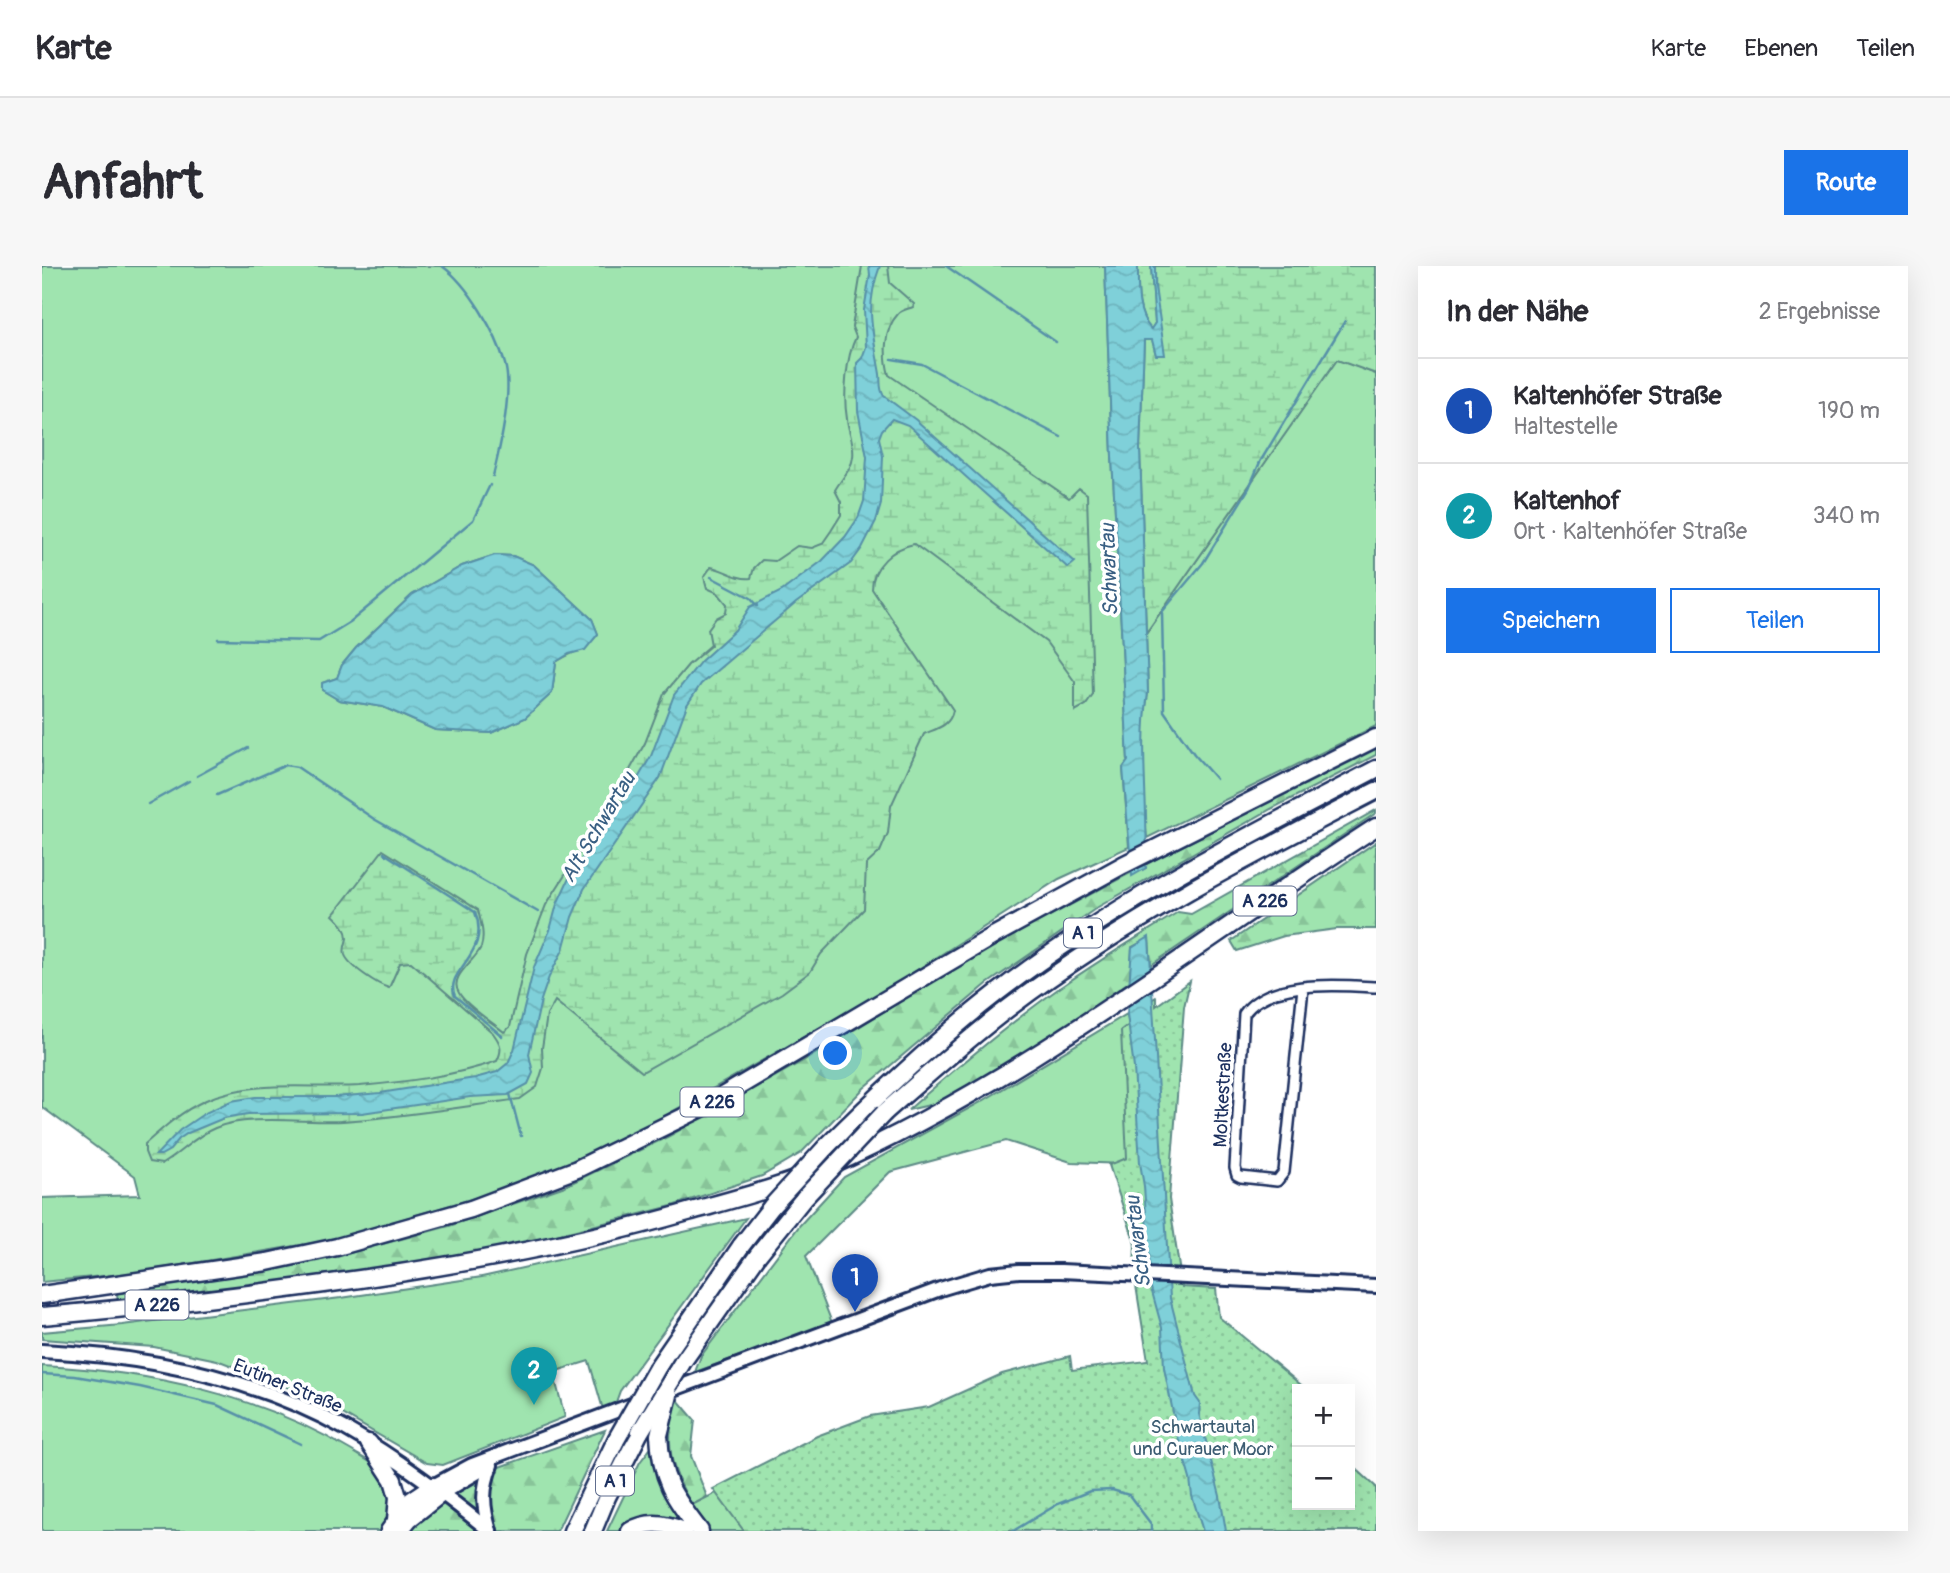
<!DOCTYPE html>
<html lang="de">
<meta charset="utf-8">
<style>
body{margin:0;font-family:Pangolin,sans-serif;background:#f7f7f7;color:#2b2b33}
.controls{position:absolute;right:21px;bottom:21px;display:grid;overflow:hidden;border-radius:0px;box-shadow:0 7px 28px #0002}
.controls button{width:63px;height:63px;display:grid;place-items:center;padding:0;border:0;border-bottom:2px solid #e1e1e2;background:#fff;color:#2b2b33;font:35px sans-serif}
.you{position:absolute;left:794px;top:788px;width:24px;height:24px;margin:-18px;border:5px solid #fff;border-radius:50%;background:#1a73e8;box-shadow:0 0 0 10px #1a73e833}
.badge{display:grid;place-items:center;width:46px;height:46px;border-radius:50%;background:#1a73e8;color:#fff;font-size:23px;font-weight:700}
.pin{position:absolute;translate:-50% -58px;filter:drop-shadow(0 2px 4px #0008)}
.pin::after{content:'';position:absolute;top:37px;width:24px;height:21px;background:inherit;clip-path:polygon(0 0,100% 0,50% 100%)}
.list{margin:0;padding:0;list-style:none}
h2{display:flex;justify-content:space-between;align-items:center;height:91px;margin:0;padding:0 28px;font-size:30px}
h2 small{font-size:23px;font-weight:400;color:#7c7c81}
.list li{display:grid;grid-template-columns:46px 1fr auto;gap:21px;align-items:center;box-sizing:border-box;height:105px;padding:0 28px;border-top:2px solid #e1e1e2}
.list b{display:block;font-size:26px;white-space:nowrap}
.list p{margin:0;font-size:23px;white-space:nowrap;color:#7c7c81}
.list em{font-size:23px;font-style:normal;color:#7c7c81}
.actions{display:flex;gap:14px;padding:21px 28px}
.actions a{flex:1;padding:16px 0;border:2px solid #1a73e8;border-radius:0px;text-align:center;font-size:24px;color:#1a73e8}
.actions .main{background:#1a73e8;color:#fff}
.map{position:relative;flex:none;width:1334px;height:1265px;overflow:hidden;border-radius:0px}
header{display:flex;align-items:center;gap:42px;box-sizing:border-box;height:98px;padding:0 35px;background:#fff;border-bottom:2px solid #e1e1e2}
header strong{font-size:33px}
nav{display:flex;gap:38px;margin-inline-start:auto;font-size:24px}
.intro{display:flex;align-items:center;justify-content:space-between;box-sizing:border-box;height:168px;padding:0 42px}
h1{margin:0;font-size:49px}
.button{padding:18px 32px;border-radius:0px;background:#1a73e8;color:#fff;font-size:24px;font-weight:700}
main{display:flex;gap:42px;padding:0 42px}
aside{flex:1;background:#fff;border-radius:0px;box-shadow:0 7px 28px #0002}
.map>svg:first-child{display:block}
.green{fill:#9fe4af;stroke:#5d8a86;stroke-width:2;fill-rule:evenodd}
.forest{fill:url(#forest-firs);stroke:#5d8a86;stroke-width:2}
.wetland{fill:url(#wetland-marsh);stroke:#5d8a86;stroke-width:2}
.park{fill:url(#park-dots);stroke:#5d8a86;stroke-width:2}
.water{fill:url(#water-waves);stroke:#5790a8;stroke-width:2}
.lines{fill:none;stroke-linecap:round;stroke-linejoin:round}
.stream{stroke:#5790a8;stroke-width:2.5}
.street-casing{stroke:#1b2f5e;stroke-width:14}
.secondary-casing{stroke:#1b2f5e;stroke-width:18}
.highway-casing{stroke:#1b2f5e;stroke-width:21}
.street{stroke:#fff;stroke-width:9}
.secondary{stroke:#fff;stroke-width:12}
.highway{stroke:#fff;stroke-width:16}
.highway-bridge-casing{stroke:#1b2f5e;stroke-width:21;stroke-linecap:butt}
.highway-bridge{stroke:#fff;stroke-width:16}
.labels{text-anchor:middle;stroke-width:7;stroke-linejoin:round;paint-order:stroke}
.shield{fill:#fff;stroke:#5f6d8e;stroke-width:2}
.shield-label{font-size:18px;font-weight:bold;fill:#1b2f5e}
.street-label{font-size:19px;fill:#1b2f5e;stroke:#fff}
.park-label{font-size:19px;fill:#3c5c72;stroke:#fff}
.water-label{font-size:21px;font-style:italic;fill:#395f83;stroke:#fff}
</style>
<header>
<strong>Karte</strong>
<nav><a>Karte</a><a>Ebenen</a><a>Teilen</a></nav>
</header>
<div class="intro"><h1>Anfahrt</h1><a class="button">Route</a></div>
<main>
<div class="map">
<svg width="1334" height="1265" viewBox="0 0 1334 1265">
<defs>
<pattern id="forest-firs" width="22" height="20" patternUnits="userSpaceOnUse" patternTransform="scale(1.75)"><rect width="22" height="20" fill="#9fe4af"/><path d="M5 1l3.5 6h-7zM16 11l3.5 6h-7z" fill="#88c499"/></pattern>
<pattern id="wetland-marsh" width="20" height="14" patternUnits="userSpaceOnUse" patternTransform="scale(1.75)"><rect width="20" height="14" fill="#9fe4af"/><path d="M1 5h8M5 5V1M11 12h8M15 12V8" fill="none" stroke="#88c499"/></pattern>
<pattern id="park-dots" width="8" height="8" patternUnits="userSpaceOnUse" patternTransform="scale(1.75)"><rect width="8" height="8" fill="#9fe4af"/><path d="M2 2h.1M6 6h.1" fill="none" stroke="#88c499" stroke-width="1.8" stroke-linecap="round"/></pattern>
<pattern id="water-waves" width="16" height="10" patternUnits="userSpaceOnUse" patternTransform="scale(1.75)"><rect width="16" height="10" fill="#7fd0d9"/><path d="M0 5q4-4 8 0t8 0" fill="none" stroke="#6db3bd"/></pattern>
</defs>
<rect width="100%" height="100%" fill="#fff"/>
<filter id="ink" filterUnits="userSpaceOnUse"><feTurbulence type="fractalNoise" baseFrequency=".0143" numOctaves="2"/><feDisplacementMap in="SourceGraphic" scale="14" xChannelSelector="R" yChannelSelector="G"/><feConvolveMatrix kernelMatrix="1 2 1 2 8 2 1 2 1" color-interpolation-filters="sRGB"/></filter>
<g filter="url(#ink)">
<!-- green -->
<g class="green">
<path d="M0,0H827L828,9L822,44L824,81L820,92L815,97L816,145L825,191L822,235L816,252L803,271L780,295L740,325L708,341L693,364L659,395L632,429L609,490L592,519L529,608L515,638L508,664L492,701L472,784L466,797L455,806L433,812L338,827L293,831H213L189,835L163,847L138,864L115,889L128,884L137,873L146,867L182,852L206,848L320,847L428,831L465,829L486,818L491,807L487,788L499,734L507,711L521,684L530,651L542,623L618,512L645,439L659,418L754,337L809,297L820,282L834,255L839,238L841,190L837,172L840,164L851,153L866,159L1025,302L1032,297L874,154L838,125C837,105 830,85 829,65C827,43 830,21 838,0H1063L1070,190L1086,495L1081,502L1087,581L1017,613L839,727L582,873L460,924L289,974L92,1007L0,1016V932L98,929L93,910L0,841ZM453,289L471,290L492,299L550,353L556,368C539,388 534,383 514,396L510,427L483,452L449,467L393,464L341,441L297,434L280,424V417L295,412L300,399L314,382L370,329L420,300Z"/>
<path d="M1295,93L1334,108V460L1105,572L1103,553L1101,461L1106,427L1104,367Z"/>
<path d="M1085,748L1149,1265H565L598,1196L628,1157L630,1198L650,1239L759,1185L972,1118L1107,1095L1083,898L1029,896L964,875L848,906L764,990L790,1057L653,1106L659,1090L758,959L802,911L939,836Z"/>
<path d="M704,952L578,1125L570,1147L560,1140L547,1095L511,1106L523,1151L401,1199L385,1197L273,1132L175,1094L112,1081L0,1073V1066L80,1059L299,1032L440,1011Z"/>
<path d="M0,1100C107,1105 218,1129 310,1185C321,1192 342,1202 347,1215C350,1221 353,1239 352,1246C351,1252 345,1260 342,1265H0Z"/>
</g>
<!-- forest -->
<g class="forest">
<path d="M1334,483V489L1229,543L1056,641L945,718L822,822L759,887L720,910L630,940L458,983L290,1011L76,1038L75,1027L300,989L407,960L523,920L627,870L768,791L927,693L1090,606V609L1104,602V598Z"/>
<path d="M1334,544V547L1109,699L1107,672L1090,681L1088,715L985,788L905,835L866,844C912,804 959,764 1009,728C1049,699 1093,673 1136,646L1149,648Z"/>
<path d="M1334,576V663H1295L1242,670L1195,685L1189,675Z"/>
<path d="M635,1133L653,1154L649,1190L665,1231L650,1239C627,1201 622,1176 635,1133Z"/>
<path d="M563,1164L515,1265H367L374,1252L440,1207Z"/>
</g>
<!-- wetland -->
<g class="wetland">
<path d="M820,0H846L848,17L872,38L871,41C866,43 859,44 856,48C841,64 842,90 847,109L1027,232L1037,222L1045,228L1051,429L1044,439L1033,445V416L1004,376L872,278C851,282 830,300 830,323L911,444C908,460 896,462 882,468L849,540L846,567L838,586L824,599L822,643L779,688L768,706L740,727L600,806L513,735L505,749L500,782L501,802L495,821L478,833C419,841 360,851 301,855C264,857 206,848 173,862C153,870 139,887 120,898L107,896L103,886V878C122,861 140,845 164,834C211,813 268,823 318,820C362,816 413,810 455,795C461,783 459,778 451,767L369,696L358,697L347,722C336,719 307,700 303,689C301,682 304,679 305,672C305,663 298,655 291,649L341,584L436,644C439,657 443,669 439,681C433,696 406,710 417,727C424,740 450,756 462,766L468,761L485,688L504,639L574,529L603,477L622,428L646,399L669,379L666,363L674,352L684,347L685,338L676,327L665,322L662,311L669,301C684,304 695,314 709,312L712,302L720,294L733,295L755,280L770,282L780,278L789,265L799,249V236L793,224C799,213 810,203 811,191C813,177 806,166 805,153C801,130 804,91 814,71L810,61Z"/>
<path d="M1096,0H1109L1113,57L1109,64C1094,47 1096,21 1096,0Z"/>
<path d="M1113,0H1334V108L1295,94L1104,367L1098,183L1102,73H1110L1114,89Z"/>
</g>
<!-- park -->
<path class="park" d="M1148,715L1142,741L1127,933L1140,1021L1174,1023L1177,1051L1264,1123H1255V1239H1308V1197L1334,1221V1265H702L671,1223L775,1170L828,1150L887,1141L960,1108L1028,1090L1030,1104L1106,1095L1092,1007L1093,977L1067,899L1085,892L1079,765L1092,755L1093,746L1114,731V740Z"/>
<!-- water -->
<g class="water">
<path d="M827,0H838C822,43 831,66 838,108C839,116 837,123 842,130L874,154L1033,296L1026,302L866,159L850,153L840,164L837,172L841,190L839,238L834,255L820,282L809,297L754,337L659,418L645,439L618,512L542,623L530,651L521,684L507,711L499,734L487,788L491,807L486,818L466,829L428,831L320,847L206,848L182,852L146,867L137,873L128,884L119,889H114L138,864L163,847L189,835L213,831H293L338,827L433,812L455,806L466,797L472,784L492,701L508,664L515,638L529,608L592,519L609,490L632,429L659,395L693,364L708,341L740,325L780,295L803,271L816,252L822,235L825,191L816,145L815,97L820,92L824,81L822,44L828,9Z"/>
<path d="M1063,0H1096C1096,21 1094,47 1109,63L1113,57L1109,0H1113V21L1123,89H1114L1110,74H1102L1098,183L1106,427C1097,485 1107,543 1104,602L1090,610L1081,502L1086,495L1070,190Z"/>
<path d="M453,289L471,290L492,299L550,353L556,368L543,384L527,388L514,396L510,427L483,452L449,467L393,464L341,441L297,434L280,424V417L295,412L300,399L314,382L370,329L420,300Z"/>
<path d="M1107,671L1128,1032L1153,1130L1158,1137L1157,1148L1178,1230L1184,1265H1161L1150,1230L1148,1213L1136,1171L1122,1102L1120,1062L1109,1022L1102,920L1098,897L1092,802L1085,748L1090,682Z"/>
</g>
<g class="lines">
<!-- stream -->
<g class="stream">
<path d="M400,0C426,18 455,68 463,98C471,126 458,182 451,210"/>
<path d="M904,0L1014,76"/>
<path d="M850,93L880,98L1019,171"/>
<path d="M669,311L709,332L716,340"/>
<path d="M176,373L277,375L308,356L431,254L448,219"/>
<path d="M155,510L206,482"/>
<path d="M1174,513L1152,488L1122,445L1120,346L1161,297L1207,222L1218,196L1303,55"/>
<path d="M175,529L244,499L255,501L332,553L496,646"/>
<path d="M106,538L147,515"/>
<path d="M342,587L433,646C450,689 401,704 413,730L460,770"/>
<path d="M468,828L479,870"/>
<path d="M0,1108L33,1110L98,1121L175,1139L259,1178"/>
<path d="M971,1265L1016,1238L1048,1225L1070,1224L1087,1229L1109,1258V1265"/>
</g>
<defs>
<path id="street" d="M1261,722L1242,906L1235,915L1199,911L1195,909L1193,902L1202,748C1226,713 1296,719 1334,721"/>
<g id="secondary">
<path d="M0,1085C105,1090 211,1111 304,1163C355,1192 402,1228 448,1265"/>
<path d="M391,1220L430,1199L898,1023L948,1008L977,1005H1019L1334,1020"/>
<path d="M400,1227L448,1199"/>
<path d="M448,1265C440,1239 440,1223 449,1199"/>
</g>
<g id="highway">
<path d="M842,847C883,811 924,774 968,741C1082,655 1208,590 1334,525"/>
<path d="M783,882C838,827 894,774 956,726C1072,637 1204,571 1334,503"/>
<path d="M0,1029L225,996L295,981L429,943L535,903L660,842L953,669L1081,599L1334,472"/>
<path d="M0,1050C106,1041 212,1028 318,1013C428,997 539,977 646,946C692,933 740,921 784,902C983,814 1153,678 1334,561"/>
<path d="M640,1097L716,989L762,932"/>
<path d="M615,1102L699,980"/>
<path d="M617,1169C619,1214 631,1230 658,1265"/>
<path d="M327,1177L351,1214L356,1231L354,1254"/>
<path d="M359,1263L367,1253L400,1227"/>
<path d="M347,1265L370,1234L391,1220"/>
<path d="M530,1265L574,1174"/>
<path d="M551,1265L565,1231L598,1166"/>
<path d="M588,1265C606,1254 624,1257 642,1265"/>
</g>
</defs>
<!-- street casing -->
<use href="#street" class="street-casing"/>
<!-- secondary casing -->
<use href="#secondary" class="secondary-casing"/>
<!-- highway casing -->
<use href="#highway" class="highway-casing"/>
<!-- street -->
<use href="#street" class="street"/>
<!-- secondary -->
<use href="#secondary" class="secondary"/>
<!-- highway -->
<use href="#highway" class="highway"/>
<defs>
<g id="highway-bridge">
<path d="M762,932L842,847"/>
<path d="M699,980L730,940L783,882"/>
<path d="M598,1166L640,1097"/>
<path d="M617,1169L627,1129"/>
<path d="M574,1174L615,1102"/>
</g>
</defs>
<!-- highway-bridge casing -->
<use href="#highway-bridge" class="highway-bridge-casing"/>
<!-- highway-bridge -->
<use href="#highway-bridge" class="highway-bridge"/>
</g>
</g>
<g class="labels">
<!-- shield labels -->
<g class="shield">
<rect x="1191.5" y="620.5" width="63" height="29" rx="5"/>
<rect x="1022" y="652.5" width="38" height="29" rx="5"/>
<rect x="638.5" y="821.5" width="63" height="29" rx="5"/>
<rect x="83.5" y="1024.5" width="63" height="29" rx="5"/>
<rect x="554" y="1200.5" width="38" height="29" rx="5"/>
</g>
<g class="shield-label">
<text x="1223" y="641">A 226</text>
<text x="1041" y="673">A 1</text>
<text x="670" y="842">A 226</text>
<text x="115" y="1045">A 226</text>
<text x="573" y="1221">A 1</text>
</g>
<!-- street labels -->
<g class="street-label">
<text transform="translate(1180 829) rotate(-87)" y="7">Moltkestraße</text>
<text transform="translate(246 1119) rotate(22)" y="7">Eutiner Straße</text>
</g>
<!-- park labels -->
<g class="park-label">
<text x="1161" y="1167">Schwartautal<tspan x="1161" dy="22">und Curauer Moor</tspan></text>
</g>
<!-- water labels -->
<g class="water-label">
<text transform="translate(1067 304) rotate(-92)" y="7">Schwartau</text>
<text transform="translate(556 561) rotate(-59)" y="7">Alt Schwartau</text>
<text transform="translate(1096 976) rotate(-97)" y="7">Schwartau</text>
</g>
</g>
</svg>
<div class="controls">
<button>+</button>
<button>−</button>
</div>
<div class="you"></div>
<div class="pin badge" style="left:813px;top:1046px;background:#1a4fb4">1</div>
<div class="pin badge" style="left:492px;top:1139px;background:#0f9aa8">2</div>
</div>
<aside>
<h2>In der Nähe<small>2 Ergebnisse</small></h2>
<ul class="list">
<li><span class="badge" style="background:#1a4fb4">1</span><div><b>Kaltenhöfer Straße</b><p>Haltestelle</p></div><em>190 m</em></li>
<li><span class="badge" style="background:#0f9aa8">2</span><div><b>Kaltenhof</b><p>Ort · Kaltenhöfer Straße</p></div><em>340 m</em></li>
</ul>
<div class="actions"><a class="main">Speichern</a><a>Teilen</a></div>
</aside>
</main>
